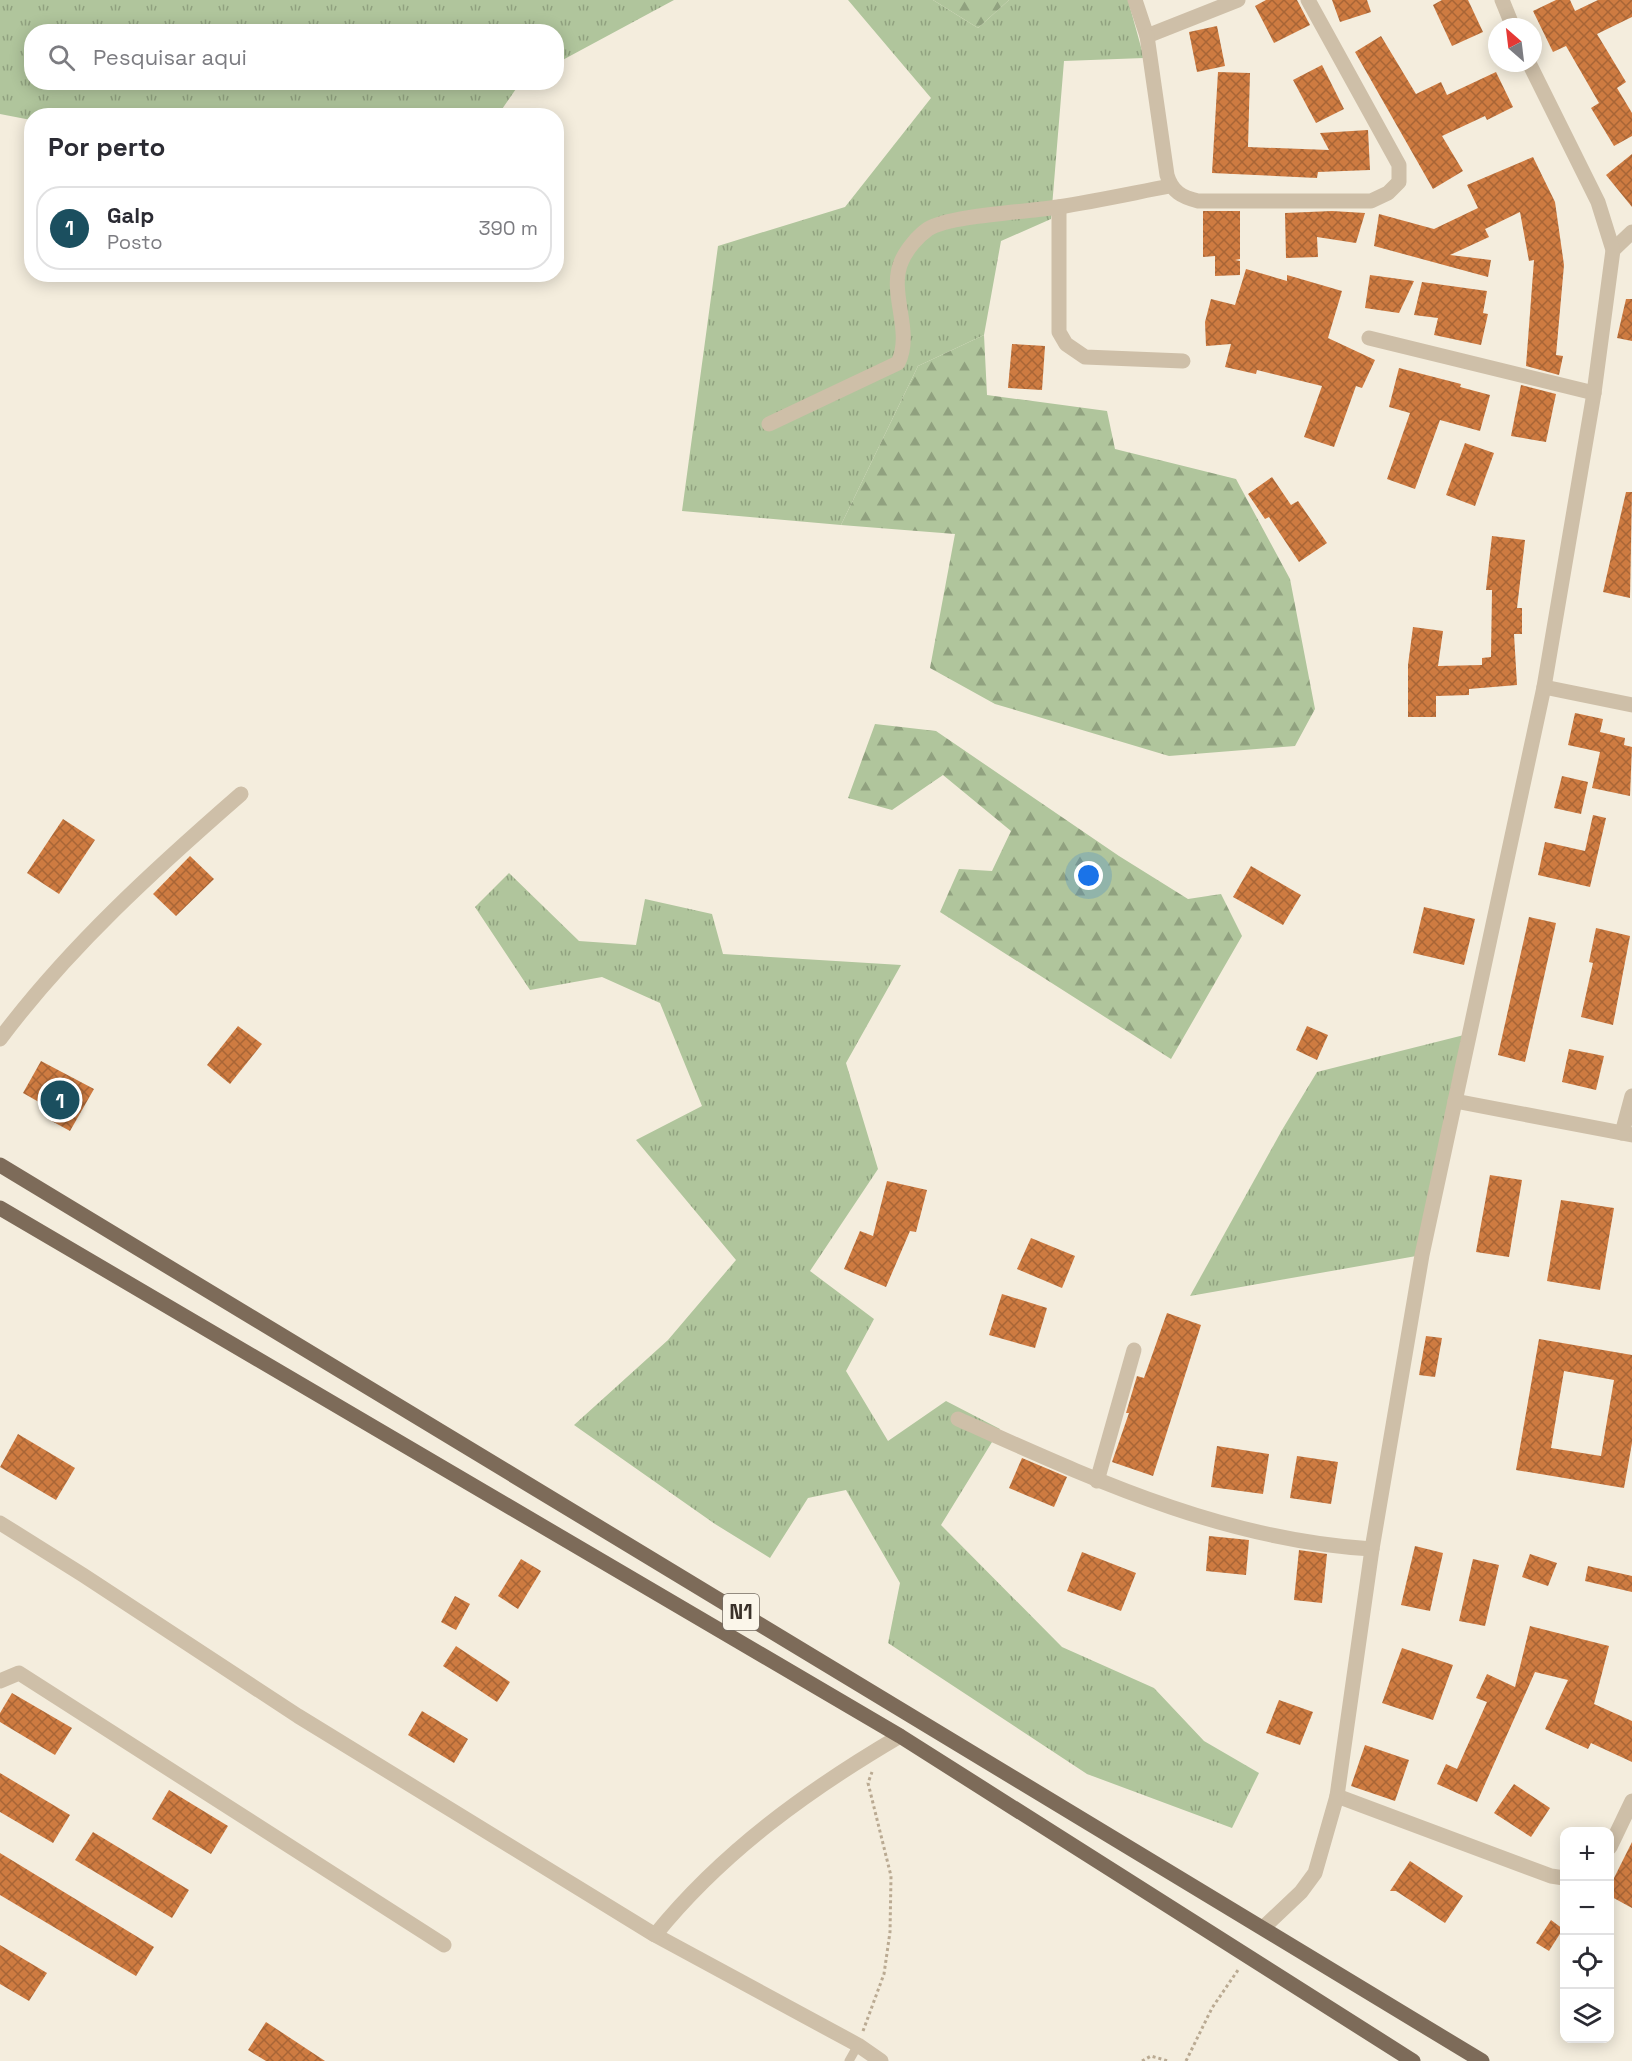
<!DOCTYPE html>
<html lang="pt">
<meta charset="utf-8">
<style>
body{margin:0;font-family:"Space Grotesk",sans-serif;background:#f7f7f7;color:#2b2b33}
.controls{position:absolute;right:18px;bottom:18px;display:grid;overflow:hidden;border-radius:12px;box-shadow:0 3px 15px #0003}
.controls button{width:54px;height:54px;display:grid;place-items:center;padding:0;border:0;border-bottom:2px solid #e1e1e2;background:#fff;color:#2b2b33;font:30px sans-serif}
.compass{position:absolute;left:1488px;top:18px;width:54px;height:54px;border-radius:50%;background:#fff;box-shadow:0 3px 15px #0003;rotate:332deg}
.you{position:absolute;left:1089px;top:876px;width:21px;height:21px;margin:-15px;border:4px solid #fff;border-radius:50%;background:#1a73e8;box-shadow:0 0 0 9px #1a73e833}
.badge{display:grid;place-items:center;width:39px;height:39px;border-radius:50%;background:#1b4f5f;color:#fff;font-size:20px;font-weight:700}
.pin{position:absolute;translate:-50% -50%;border:3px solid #fff;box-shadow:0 2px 6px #0006}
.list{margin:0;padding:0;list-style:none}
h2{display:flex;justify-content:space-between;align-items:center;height:78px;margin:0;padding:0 24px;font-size:26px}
h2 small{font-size:20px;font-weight:400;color:#7c7c81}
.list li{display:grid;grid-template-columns:39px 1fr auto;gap:18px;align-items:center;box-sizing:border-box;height:84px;margin:0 12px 12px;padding:0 12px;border:2px solid #e1e1e2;border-radius:24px}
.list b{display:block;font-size:22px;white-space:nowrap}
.list p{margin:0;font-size:20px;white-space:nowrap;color:#7c7c81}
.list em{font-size:20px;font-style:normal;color:#7c7c81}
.icon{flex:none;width:33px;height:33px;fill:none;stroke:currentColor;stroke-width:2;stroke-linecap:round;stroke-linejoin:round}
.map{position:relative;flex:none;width:1632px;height:2061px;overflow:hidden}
.search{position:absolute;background:#fff;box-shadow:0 3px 15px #0003;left:24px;top:24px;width:540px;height:66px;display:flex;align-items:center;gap:15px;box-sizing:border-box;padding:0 21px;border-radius:24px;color:#7c7c81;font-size:22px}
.panel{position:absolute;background:#fff;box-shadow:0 3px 15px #0003;left:24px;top:108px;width:540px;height:174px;border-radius:24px}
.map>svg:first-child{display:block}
.grass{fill:url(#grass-tufts)}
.forest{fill:url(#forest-firs)}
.building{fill:url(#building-cross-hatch);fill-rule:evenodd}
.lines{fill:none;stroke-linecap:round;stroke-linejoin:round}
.path{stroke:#baaa92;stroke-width:3;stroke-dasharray:3 3;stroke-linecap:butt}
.service{stroke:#cebfa8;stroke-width:9}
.minor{stroke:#cebfa8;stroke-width:15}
.primary{stroke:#7d6b59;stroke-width:15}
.labels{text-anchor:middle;stroke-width:5;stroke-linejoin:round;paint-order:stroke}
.shield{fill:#fbf6ea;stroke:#746c63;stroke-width:1.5}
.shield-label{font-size:21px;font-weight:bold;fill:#3a3129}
</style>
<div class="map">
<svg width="1632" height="2061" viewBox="0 0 1632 2061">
<defs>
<pattern id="grass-tufts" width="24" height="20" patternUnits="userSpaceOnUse" patternTransform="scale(1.5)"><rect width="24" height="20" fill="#b0c59c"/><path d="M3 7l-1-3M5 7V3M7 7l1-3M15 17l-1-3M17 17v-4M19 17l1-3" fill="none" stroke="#90a17f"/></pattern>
<pattern id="forest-firs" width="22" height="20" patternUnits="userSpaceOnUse" patternTransform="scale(1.5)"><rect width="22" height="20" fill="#b0c59c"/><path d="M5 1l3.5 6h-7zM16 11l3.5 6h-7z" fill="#90a17f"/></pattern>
<pattern id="building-cross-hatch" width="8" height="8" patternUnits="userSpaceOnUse" patternTransform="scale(1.5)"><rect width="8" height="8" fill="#ce7b41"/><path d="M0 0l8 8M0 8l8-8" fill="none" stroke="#a86536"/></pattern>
</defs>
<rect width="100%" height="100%" fill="#f4eddd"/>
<!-- grass -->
<g class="grass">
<path d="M0,0H674L557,63L556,32H32V82L520,83L498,115L32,116L31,120L0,114Z"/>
<path d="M848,0H933L978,28L1009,0H1128L1144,58L1064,61L1051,219L1001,241L984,335L918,366L841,525L682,511L718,246L845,207L931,98Z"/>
<path d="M509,873L579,941L636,945L645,899L712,914L723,954L901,965L846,1063L878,1169L810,1271L874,1319L846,1371L888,1441L946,1401L1000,1429L941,1525L1062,1647L1154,1688L1204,1741L1259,1773L1232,1828L1087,1774L888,1643L900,1583L846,1490L808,1498L770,1558L715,1524L574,1425L668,1340L736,1260L636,1140L702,1106L660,1003L602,977L530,990L475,907Z"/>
<path d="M1468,1034L1422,1255L1190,1296L1282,1130L1317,1072Z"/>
</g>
<!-- forest -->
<g class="forest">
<path d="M933,0H1009L978,28Z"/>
<path d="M984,335L987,395L1107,411L1115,449L1236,479L1290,579L1315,709L1295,746L1169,756L995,704L930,668L955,534L841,525L918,366Z"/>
<path d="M875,724L936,731L1119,856L1188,899L1221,894L1242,936L1171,1059L940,912L959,869L992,871L1011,831L943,775L892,810L848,798Z"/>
</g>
<!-- building -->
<g class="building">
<path d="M1266,0H1297L1310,25L1274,43L1255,6Z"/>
<path d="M1332,0H1367L1371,12L1340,22Z"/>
<path d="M1442,0H1468L1483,32L1452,46L1433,5Z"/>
<path d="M1556,0H1570L1575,11L1598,0H1632V17L1597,34L1626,82L1617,88L1632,113V136L1614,146L1591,108L1599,103L1566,46L1553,52L1533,11Z"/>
<path d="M1217,26L1225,66L1197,72L1189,32Z"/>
<path d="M1381,36L1416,94L1441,82L1447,95L1496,72L1513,107L1487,120L1485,116L1442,136L1463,171L1433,189L1355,52Z"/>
<path d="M1322,65L1344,109L1316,123L1293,80Z"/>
<path d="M1218,72L1250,73L1248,147L1329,150L1320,133L1368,130L1370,170L1318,172L1317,178L1212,173Z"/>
<path d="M1632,154V207L1606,175Z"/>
<path d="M1533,157L1555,202L1564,265L1556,355L1563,356L1559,375L1526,366L1534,260L1529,261L1520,212L1485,229L1489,237L1450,255L1491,260L1488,277L1374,246L1379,214L1434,229L1478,208L1467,185Z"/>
<path d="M1203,211H1240V259L1235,260L1240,261V275L1215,276V256L1203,257Z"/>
<path d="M1332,211L1365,213L1356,243L1317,237L1318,257L1286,258L1285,213Z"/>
<path d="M1246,269L1287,281V275L1342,291L1328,338L1375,360L1362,388L1356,386L1334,447L1304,437L1322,386L1257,370L1256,374L1225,367L1231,344L1206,346L1205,322L1211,299L1235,305Z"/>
<path d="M1370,275L1414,281L1399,313L1365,308Z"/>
<path d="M1422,282L1487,291L1483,313L1488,314L1481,345L1434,335L1438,318L1414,315Z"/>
<path d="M1626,299H1632V341L1617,338Z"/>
<path d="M1012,344L1045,346L1042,390L1008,388Z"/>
<path d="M1399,368L1461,384L1460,387L1490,395L1480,431L1440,420L1415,489L1387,479L1410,413L1389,407Z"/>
<path d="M1521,385L1556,394L1546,442L1511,436Z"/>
<path d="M1465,443L1494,453L1475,506L1446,495Z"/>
<path d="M1272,477L1291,505L1298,501L1327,543L1299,562L1269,517L1265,519L1248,494Z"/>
<path d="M1626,492H1632L1630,598L1603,592Z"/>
<path d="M1492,536L1525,540L1517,608H1522V634H1514L1517,685L1469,689V695L1436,696V717H1408V665L1413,627L1443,631L1438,666L1482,665V658L1491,657L1492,590H1486Z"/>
<path d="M1575,713L1603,719L1600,732L1625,738L1624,745L1632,747L1630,796L1592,788L1600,752L1568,745Z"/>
<path d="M1562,776L1588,782L1581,814L1554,808Z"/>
<path d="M1593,815L1606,818L1590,887L1538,875L1545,842L1585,851Z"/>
<path d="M63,819L95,840L59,894L27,873Z"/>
<path d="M190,856L214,879L176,916L153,894Z"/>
<path d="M1251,866L1301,895L1283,925L1233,897Z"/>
<path d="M1424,907L1475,919L1464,965L1413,953Z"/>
<path d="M1529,917L1556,923L1525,1062L1498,1055Z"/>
<path d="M1596,928L1630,936L1613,1025L1581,1017L1593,963L1589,962Z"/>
<path d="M238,1026L262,1044L230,1084L207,1065Z"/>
<path d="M1307,1026L1328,1035L1317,1060L1296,1050Z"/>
<path d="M1569,1049L1604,1056L1596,1090L1562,1082Z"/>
<path d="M41,1061L94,1089L70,1131L48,1119L53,1110L23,1093Z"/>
<path d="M1490,1175L1522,1180L1509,1257L1476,1252Z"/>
<path d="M887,1181L927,1190L916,1232L910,1231L886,1287L844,1269L860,1231L873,1236Z"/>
<path d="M1561,1200L1614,1208L1600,1290L1547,1281Z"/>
<path d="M1031,1238L1075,1256L1062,1288L1017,1269Z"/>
<path d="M1002,1294L1047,1308L1035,1348L989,1335Z"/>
<path d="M1167,1313L1201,1325L1153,1476L1112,1462L1129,1413H1126L1137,1376L1144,1378Z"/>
<path d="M1426,1336L1442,1338L1435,1377L1419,1375Z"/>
<path d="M1539,1339L1632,1355V1443L1624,1488L1516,1470ZM1564,1371L1614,1380L1601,1456L1551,1448Z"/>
<path d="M18,1434L75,1468L56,1500L0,1467Z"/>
<path d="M1217,1446L1269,1454L1263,1494L1211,1487Z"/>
<path d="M1297,1456L1338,1462L1331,1504L1290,1498Z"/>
<path d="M1022,1458L1067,1477L1054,1507L1009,1488Z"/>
<path d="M1209,1536L1249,1540L1246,1575L1206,1571Z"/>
<path d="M1415,1546L1443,1553L1430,1611L1401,1605Z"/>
<path d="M1299,1550L1327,1554L1322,1603L1294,1600Z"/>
<path d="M1082,1552L1136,1573L1121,1611L1067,1591Z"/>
<path d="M1530,1554L1557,1563L1548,1586L1522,1577Z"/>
<path d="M521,1559L541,1571L518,1609L498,1596Z"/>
<path d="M1473,1559L1499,1565L1485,1626L1459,1621Z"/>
<path d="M1588,1566L1632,1576V1592L1585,1581Z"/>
<path d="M455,1596L470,1604L456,1630L441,1622Z"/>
<path d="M1530,1626L1609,1646L1594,1704L1632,1721V1762L1591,1743L1588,1749L1545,1729L1568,1680L1535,1672L1477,1802L1437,1784L1446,1764L1457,1769L1487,1702L1476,1698L1487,1674L1515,1687Z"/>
<path d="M456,1646L510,1682L497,1702L443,1666Z"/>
<path d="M1402,1648L1453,1665L1433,1720L1382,1703Z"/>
<path d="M12,1693L72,1728L55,1755L0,1722V1713Z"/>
<path d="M1279,1700L1313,1712L1300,1745L1266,1733Z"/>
<path d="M422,1711L468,1739L454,1763L408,1735Z"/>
<path d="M1365,1745L1409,1760L1395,1801L1351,1786Z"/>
<path d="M0,1773L70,1815L53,1843L0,1812Z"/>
<path d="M1514,1784L1550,1808L1531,1837L1494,1813Z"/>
<path d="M169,1790L228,1826L211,1854L152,1819Z"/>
<path d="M93,1832L189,1890L172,1918L75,1860Z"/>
<path d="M1632,1842V1908L1610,1896V1886Z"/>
<path d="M0,1853L154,1947L136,1976L0,1895Z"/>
<path d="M1410,1861L1463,1896L1445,1923L1396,1891H1390Z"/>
<path d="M1551,1920L1563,1929L1549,1951L1536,1943Z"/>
<path d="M0,1945L47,1973L29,2001L0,1984Z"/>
<path d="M266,2022L325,2061H266L248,2050Z"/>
</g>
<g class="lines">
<!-- path -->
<g class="path">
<path d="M863,2031L884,1974L890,1932L891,1876L868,1783L872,1772"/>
<path d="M1142,2061L1151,2056L1168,2061"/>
<path d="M1186,2061L1212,2008L1238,1970"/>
</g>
<!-- service -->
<path class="service" d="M849,2061L858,2045"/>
<!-- minor -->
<g class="minor">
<path d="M1135,0L1147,36L1238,0"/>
<path d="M1502,0L1513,27"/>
<path d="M1147,36L1167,175C1172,192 1182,197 1198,201H1371L1388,193L1399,182V165L1308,0"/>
<path d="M1059,207V332L1066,344L1085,357L1183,361"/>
<path d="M1613,250L1632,232"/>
<path d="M1369,338L1594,393"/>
<path d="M769,424L898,363C914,330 887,292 902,260C907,249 918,236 928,229C951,215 1028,212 1058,207C1096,201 1133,193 1170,186"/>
<path d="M1544,687L1632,705"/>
<path d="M0,1039C68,948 156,868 241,794"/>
<path d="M1455,1101L1632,1135"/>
<path d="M1622,1133L1632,1096"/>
<path d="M958,1419C1093,1479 1222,1540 1372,1549"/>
<path d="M1097,1481L1134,1350"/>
<path d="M0,1523L83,1575L298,1716L655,1935L858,2045L881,2061"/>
<path d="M0,1681L19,1673L444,1945"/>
<path d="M1337,1796L1551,1876L1564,1878"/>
<path d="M1610,1847L1632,1801"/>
<path d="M1264,1927L1301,1892L1315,1873L1337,1796L1372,1549L1422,1255L1544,687L1594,393L1613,250L1598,202L1529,63"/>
<path d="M655,1935C722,1852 808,1790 900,1736"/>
</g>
<!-- primary -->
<g class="primary">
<path d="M0,1165L1482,2061"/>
<path d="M0,1208L900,1736L1413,2061"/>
</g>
</g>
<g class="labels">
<!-- shield labels -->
<rect class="shield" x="723" y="1594" width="36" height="36" rx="4.5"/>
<g class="shield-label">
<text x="741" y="1619">N1</text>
</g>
</g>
</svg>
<div class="controls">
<button>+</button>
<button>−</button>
<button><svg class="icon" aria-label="locate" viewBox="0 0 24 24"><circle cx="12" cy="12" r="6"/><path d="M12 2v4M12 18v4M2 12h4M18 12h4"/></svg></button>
<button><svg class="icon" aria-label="layers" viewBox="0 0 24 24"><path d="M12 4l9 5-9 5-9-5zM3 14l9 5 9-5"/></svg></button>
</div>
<svg class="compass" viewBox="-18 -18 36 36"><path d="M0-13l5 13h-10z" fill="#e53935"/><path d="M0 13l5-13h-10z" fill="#7c7c81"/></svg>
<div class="you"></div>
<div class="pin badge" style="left:60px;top:1100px">1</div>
<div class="search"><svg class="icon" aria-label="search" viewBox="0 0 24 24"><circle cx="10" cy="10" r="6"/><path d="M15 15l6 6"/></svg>Pesquisar aqui</div>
<section class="panel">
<h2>Por perto<small></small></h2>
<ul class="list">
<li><span class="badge">1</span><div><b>Galp</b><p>Posto</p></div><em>390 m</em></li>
</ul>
</section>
</div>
